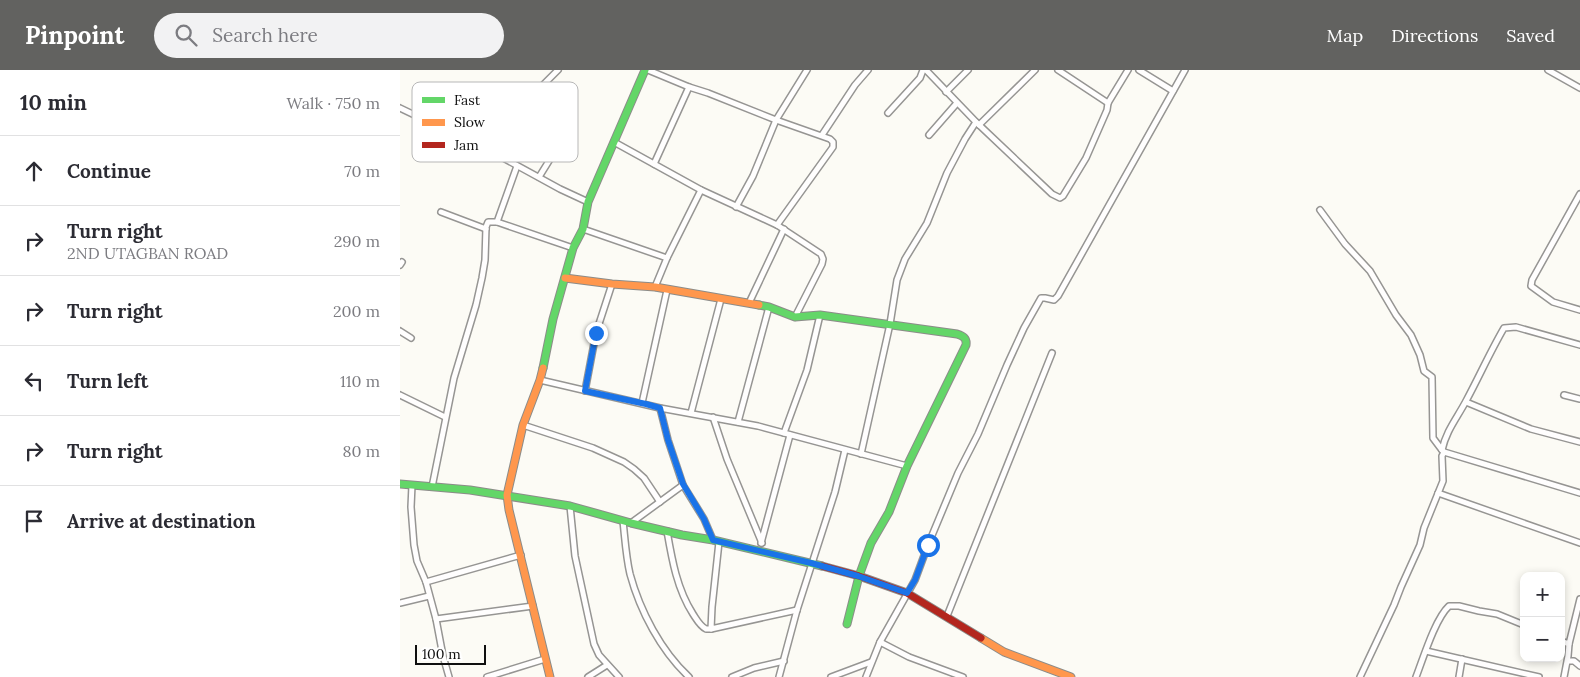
<!DOCTYPE html>
<meta charset="utf-8">
<style>
body{margin:0;font-family:Lora,serif;background:#f2f2f3;color:#2b2b33}
.controls{position:absolute;right:15px;bottom:15px;display:grid;overflow:hidden;border-radius:10px;box-shadow:0 2px 8px #0003}
.controls button{width:45px;height:45px;display:grid;place-items:center;padding:0;border:0;border-bottom:1px solid #e1e1e2;background:#fff;color:#2b2b33;font:25px sans-serif}
.scale{position:absolute;left:15px;bottom:12px;width:71px;box-sizing:border-box;padding-left:5px;border:2px solid #0f0f0f;border-top:0;font-size:14px;line-height:18px;white-space:nowrap;color:#0f0f0f;-webkit-text-stroke:4px #fff;paint-order:stroke}
.stop{position:absolute;width:15px;height:15px;margin:-11px;border:4px solid #1a73e8;border-radius:50%;background:#fff}
.stop.end{background:#1a73e8;border-color:#fff;box-shadow:0 1px 5px #0008}
.list{margin:0;padding:0;list-style:none}
h2{display:flex;justify-content:space-between;align-items:center;height:65px;margin:0;padding:0 20px;font-size:21px}
h2 small{font-size:16px;font-weight:400;color:#7c7c81}
.list li{display:grid;grid-template-columns:32px 1fr auto;gap:15px;align-items:center;box-sizing:border-box;height:70px;padding:0 20px;border-top:1px solid #e1e1e2}
.list b{display:block;font-size:19px;white-space:nowrap}
.list p{margin:0;font-size:16px;white-space:nowrap;color:#7c7c81}
.list em{font-size:16px;font-style:normal;color:#7c7c81}
.icon{flex:none;width:28px;height:28px;fill:none;stroke:currentColor;stroke-width:2;stroke-linecap:round;stroke-linejoin:round}
.map{position:relative;flex:none;width:1180px;height:607px;overflow:hidden}
header{display:flex;align-items:center;gap:30px;box-sizing:border-box;height:70px;padding:0 25px;background:#626260;color:#fff}
header strong{font-size:24px}
nav{display:flex;gap:28px;margin-inline-start:auto;font-size:18px}
.search{width:350px;height:45px;background:#f2f2f3;display:flex;align-items:center;gap:12px;box-sizing:border-box;padding:0 18px;border-radius:28px;color:#7c7c81;font-size:19px}
main{display:flex}
aside{flex:1;background:#fff}
.map>svg:first-child{display:block}
.lines{fill:none;stroke-linecap:round;stroke-linejoin:round}
.street-casing{stroke:#969593;stroke-width:8}
.fast-casing{stroke:#8c8c89;stroke-width:9}
.slow-casing{stroke:#8c8c89;stroke-width:9}
.jam-casing{stroke:#8c8c89;stroke-width:9}
.street{stroke:#fffefe;stroke-width:5}
.fast{stroke:#63d668;stroke-width:7}
.slow{stroke:#ff974d;stroke-width:7}
.jam{stroke:#b3261e;stroke-width:7}
.route{stroke:#1a73e8;stroke-width:6}
.key{fill:#fff;stroke:#b7b7b7;stroke-width:1}
.key-label{font-size:14px;fill:#0f0f0f}
</style>
<header>
<strong>Pinpoint</strong>
<div class="search"><svg class="icon" aria-label="search" viewBox="0 0 24 24"><circle cx="10" cy="10" r="6"/><path d="M15 15l6 6"/></svg>Search here</div>
<nav><a>Map</a><a>Directions</a><a>Saved</a></nav>
</header>
<main>
<aside>
<h2>10 min<small>Walk · 750 m</small></h2>
<ul class="list">
<li><svg class="icon" aria-label="ahead" viewBox="0 0 24 24"><path d="M12 20V5M6 11l6-6 6 6"/></svg><div><b>Continue</b></div><em>70 m</em></li>
<li><svg class="icon" aria-label="right" viewBox="0 0 24 24"><path d="M7 20v-9h11M14 6l5 5-5 5"/></svg><div><b>Turn right</b><p>2ND UTAGBAN ROAD</p></div><em>290 m</em></li>
<li><svg class="icon" aria-label="right" viewBox="0 0 24 24"><path d="M7 20v-9h11M14 6l5 5-5 5"/></svg><div><b>Turn right</b></div><em>200 m</em></li>
<li><svg class="icon" aria-label="left" viewBox="0 0 24 24"><path d="M17 20v-9H6M10 6l-5 5 5 5"/></svg><div><b>Turn left</b></div><em>110 m</em></li>
<li><svg class="icon" aria-label="right" viewBox="0 0 24 24"><path d="M7 20v-9h11M14 6l5 5-5 5"/></svg><div><b>Turn right</b></div><em>80 m</em></li>
<li><svg class="icon" aria-label="arrive" viewBox="0 0 24 24"><path d="M6 21V4h12l-3 4 3 4H6"/></svg><div><b>Arrive at destination</b></div></li>
</ul>
</aside>
<div class="map">
<svg width="1180" height="607" viewBox="0 0 1180 607">
<rect width="100%" height="100%" fill="#fcfbf5"/>
<g class="lines">
<defs>
<g id="street">
<path d="M248,0L289,17L308,23L376,50L430,69L433,72V77L377,155"/>
<path d="M526,0L576,52L652,124L660,128L663,126L686,88L707,40L708,33L728,0"/>
<path d="M658,0L708,33"/>
<path d="M739,0L773,21"/>
<path d="M1148,0L1180,18"/>
<path d="M546,22L568,0"/>
<path d="M0,38L96,84L160,119L188,132"/>
<path d="M488,43L520,8L523,0"/>
<path d="M579,55L635,0"/>
<path d="M422,65L455,15L468,0"/>
<path d="M529,65L557,33"/>
<path d="M214,72L301,120L377,155L421,184L423,189L422,194L395,247"/>
<path d="M96,84L136,22L158,0"/>
<path d="M254,94L289,17"/>
<path d="M139,107L170,57"/>
<path d="M1180,124L1132,210L1131,216L1153,232L1180,240"/>
<path d="M336,137L353,106L376,50L407,0"/>
<path d="M920,140L945,174L970,201L996,245L1011,265L1020,285L1024,301L1032,307L1033,368L1042,380"/>
<path d="M41,142L86,159"/>
<path d="M97,152L173,178"/>
<path d="M183,159L267,188L255,217"/>
<path d="M267,188L301,120"/>
<path d="M0,195L2,192"/>
<path d="M349,233L384,159"/>
<path d="M0,261L11,268"/>
<path d="M140,310L260,338L358,356L507,396"/>
<path d="M185,321L196,263L212,214"/>
<path d="M0,325L45,347"/>
<path d="M1164,325L1180,329"/>
<path d="M1066,332L1131,359L1180,372"/>
<path d="M242,333L267,220"/>
<path d="M260,338L268,370L283,415"/>
<path d="M291,343L321,229"/>
<path d="M313,347L327,389L362,473"/>
<path d="M338,352L369,237"/>
<path d="M123,355L193,378L224,392L234,399L244,408L260,432"/>
<path d="M384,363L407,300L420,245"/>
<path d="M1044,382L1180,423"/>
<path d="M461,384L490,254L497,210L505,189L527,153L547,103L565,69L576,52"/>
<path d="M12,415L11,437L14,475L17,491L26,512L36,549L43,586L49,607"/>
<path d="M32,417L54,308L76,235L82,208L85,190L86,157L88,152H97L117,96"/>
<path d="M1038,423L1180,473"/>
<path d="M170,436L175,486L194,574L199,585L219,607"/>
<path d="M223,451C225,469 226,487 230,504C240,541 261,581 289,607"/>
<path d="M231,453L283,415L304,449L313,470"/>
<path d="M267,461C272,490 277,519 293,544C297,550 300,556 306,559H311"/>
<path d="M319,472L312,537L311,559L397,540"/>
<path d="M361,473L390,365"/>
<path d="M26,512L121,485"/>
<path d="M0,533L29,526"/>
<path d="M547,546L652,283"/>
<path d="M36,549L133,536"/>
<path d="M1161,571L1169,574L1180,529"/>
<path d="M480,572L509,587L563,607"/>
<path d="M1026,581L1139,607"/>
<path d="M1168,591H1174L1180,596"/>
<path d="M87,607L145,589"/>
<path d="M188,607L207,595"/>
<path d="M332,607L354,598L384,591"/>
<path d="M379,607L397,540L435,422L445,380"/>
<path d="M431,607L471,592"/>
<path d="M466,607L480,572L515,510L528,475L558,403L578,364L607,295L624,258L641,228H645L654,230L658,226L785,0"/>
<path d="M960,607L994,535L1001,517L1020,475L1024,458L1043,411L1042,386L1044,382L1042,380C1046,361 1057,348 1066,331C1079,307 1090,282 1104,258L1116,257L1180,275"/>
<path d="M1016,607C1023,589 1035,549 1049,536H1059L1079,541L1097,544L1124,555"/>
<path d="M1059,607L1062,589"/>
<path d="M1164,607L1168,586L1169,574"/>
</g>
<g id="fast">
<path d="M359,235L369,237L395,247L420,245L557,264C563,266 567,268 566,275L507,396L489,442L471,473L459,506L447,554"/>
<path d="M143,298L153,249L173,178L183,159L188,132L245,0"/>
<path d="M0,414L70,420L170,436L231,453L282,465L313,470L422,496"/>
</g>
<g id="slow">
<path d="M165,208L212,214L255,217L359,235"/>
<path d="M143,298L140,310L123,355L107,425L109,440L150,607"/>
<path d="M581,568L604,582L671,607"/>
</g>
<path id="jam" d="M422,496L459,506L507,523L581,568"/>
</defs>
<!-- street casing -->
<use href="#street" class="street-casing"/>
<!-- fast casing -->
<use href="#fast" class="fast-casing"/>
<!-- slow casing -->
<use href="#slow" class="slow-casing"/>
<!-- jam casing -->
<use href="#jam" class="jam-casing"/>
<!-- street -->
<use href="#street" class="street"/>
<!-- fast -->
<use href="#fast" class="fast"/>
<!-- slow -->
<use href="#slow" class="slow"/>
<!-- jam -->
<use href="#jam" class="jam"/>
</g>
<g class="lines">
<!-- route -->
<path class="route" d="M196,263L185,321L246,334L260,338L268,370L283,414L304,449L313,470L411,493L458,506L507,523L515,510L528,475"/>
</g>
<!-- legend -->
<rect x="12" y="12" width="166" height="80" rx="8" class="key"/>
<rect x="22" y="27" width="23" height="6" fill="#63d668"/>
<rect x="22" y="49" width="23" height="7" fill="#ff974d"/>
<rect x="22" y="72" width="23" height="6" fill="#b3261e"/>
<g class="key-label">
<text x="54" y="35">Fast</text>
<text x="54" y="57">Slow</text>
<text x="54" y="80">Jam</text>
</g>
</svg>
<div class="controls">
<button>+</button>
<button>−</button>
</div>
<div class="scale">100 m</div>
<div class="stop" style="left:528px;top:475px"></div>
<div class="stop end" style="left:196px;top:263px"></div>
</div>
</main>
